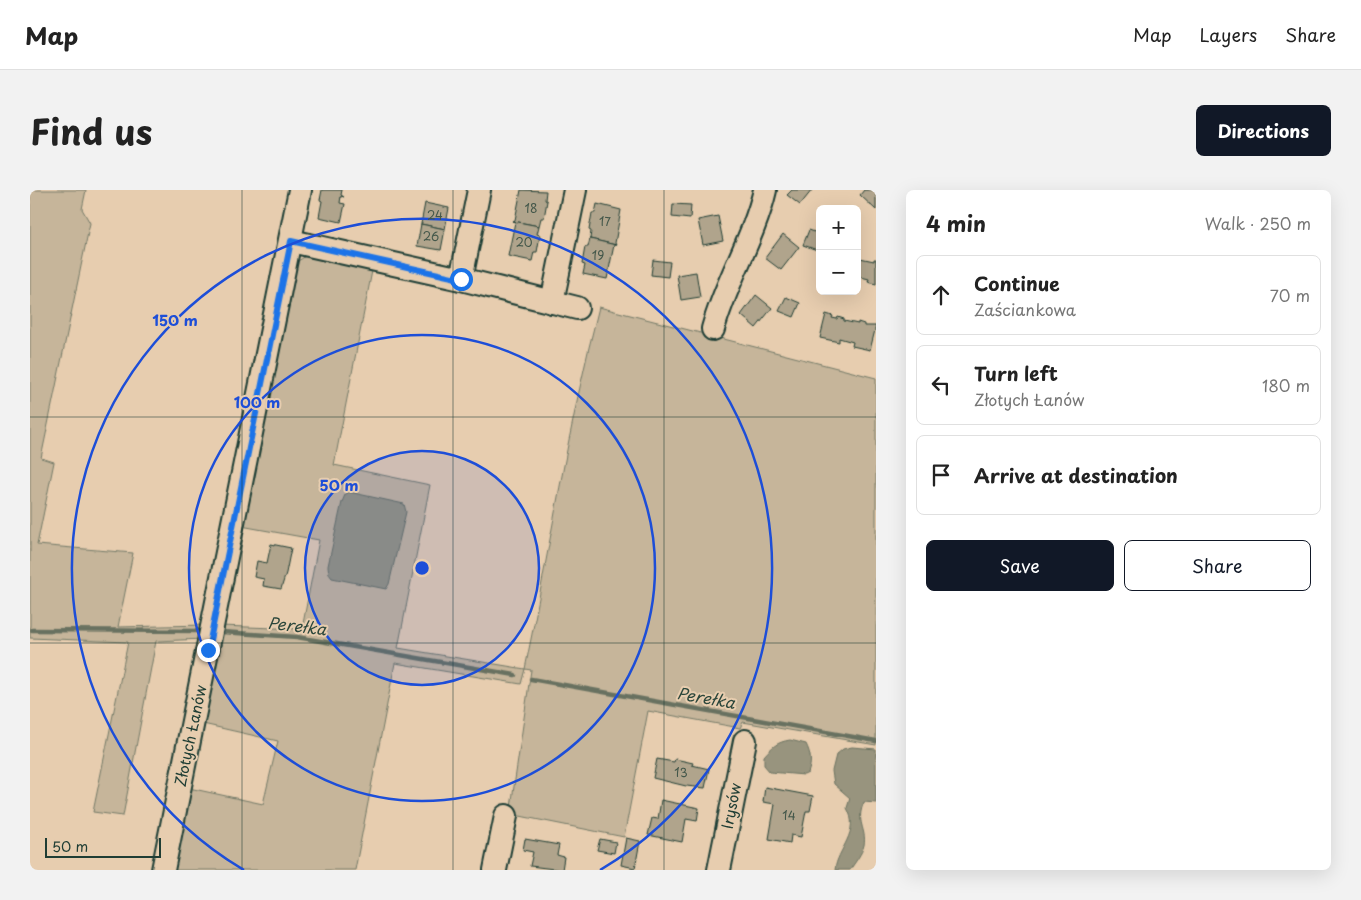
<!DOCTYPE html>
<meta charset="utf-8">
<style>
body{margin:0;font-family:"Playpen Sans",sans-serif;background:#f2f2f2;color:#222}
.controls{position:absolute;right:15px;top:15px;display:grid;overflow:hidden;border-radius:8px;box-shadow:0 5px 20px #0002}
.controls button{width:45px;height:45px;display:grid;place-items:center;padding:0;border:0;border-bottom:1px solid #e0e0e0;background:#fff;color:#222;font:25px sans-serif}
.scale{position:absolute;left:15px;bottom:12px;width:116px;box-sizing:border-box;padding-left:5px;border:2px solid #1f3d34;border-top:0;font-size:14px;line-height:18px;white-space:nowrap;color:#1f3d34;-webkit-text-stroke:4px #e7cdaf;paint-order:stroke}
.stop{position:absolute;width:15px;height:15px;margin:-11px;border:4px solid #1a73e8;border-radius:50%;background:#fff}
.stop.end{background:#1a73e8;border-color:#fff;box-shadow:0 1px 5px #0008}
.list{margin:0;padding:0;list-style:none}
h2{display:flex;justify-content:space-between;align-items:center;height:65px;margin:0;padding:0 20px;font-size:21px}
h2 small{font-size:16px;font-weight:400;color:#767676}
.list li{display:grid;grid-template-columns:32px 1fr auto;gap:15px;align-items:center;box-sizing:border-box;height:80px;margin:0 10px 10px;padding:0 10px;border:1px solid #e0e0e0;border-radius:8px}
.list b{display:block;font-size:19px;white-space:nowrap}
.list p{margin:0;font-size:16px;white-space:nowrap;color:#767676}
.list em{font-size:16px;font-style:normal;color:#767676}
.actions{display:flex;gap:10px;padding:15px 20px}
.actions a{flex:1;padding:11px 0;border:1px solid #111827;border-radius:8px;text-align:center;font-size:18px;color:#111827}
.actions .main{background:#111827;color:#fff}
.icon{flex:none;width:28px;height:28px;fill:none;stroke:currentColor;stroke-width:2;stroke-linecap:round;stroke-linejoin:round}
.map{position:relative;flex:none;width:846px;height:680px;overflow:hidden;border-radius:8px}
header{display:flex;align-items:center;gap:30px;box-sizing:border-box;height:70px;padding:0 25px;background:#fff;border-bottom:1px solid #e0e0e0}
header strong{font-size:24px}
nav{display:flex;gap:28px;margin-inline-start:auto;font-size:18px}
.intro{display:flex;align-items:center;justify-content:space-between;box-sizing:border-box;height:120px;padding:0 30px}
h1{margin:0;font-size:35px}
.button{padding:12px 22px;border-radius:8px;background:#111827;color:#fff;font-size:18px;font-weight:700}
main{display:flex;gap:30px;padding:0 30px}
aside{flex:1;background:#fff;border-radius:8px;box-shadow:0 5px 20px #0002}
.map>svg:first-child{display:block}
.green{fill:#c6b59a;stroke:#727967}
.water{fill:#98947e;stroke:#687160}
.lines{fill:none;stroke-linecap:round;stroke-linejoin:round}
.stream{stroke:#687160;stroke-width:4.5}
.building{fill:#b0a48c;stroke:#1f3d34}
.minor-casing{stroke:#1f3d34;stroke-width:26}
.minor{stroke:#e7cdaf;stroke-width:22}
.route{stroke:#1a73e8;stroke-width:6}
.grid{fill:none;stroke:#1f3d34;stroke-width:1;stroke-opacity:0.55}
.ring{fill:none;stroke:#1d4ed8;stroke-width:2.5}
.labels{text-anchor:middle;stroke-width:4;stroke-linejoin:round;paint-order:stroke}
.number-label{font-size:12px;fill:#43574a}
.street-label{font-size:15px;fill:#1f3d34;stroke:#e7cdaf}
.water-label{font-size:16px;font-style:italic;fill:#2b463b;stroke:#e7cdaf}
.centre{fill:#1d4ed8;stroke:#e7cdaf;stroke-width:2.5}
.ring-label{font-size:15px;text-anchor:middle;font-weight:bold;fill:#1d4ed8;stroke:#e7cdaf;stroke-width:4;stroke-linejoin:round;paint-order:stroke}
</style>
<header>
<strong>Map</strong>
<nav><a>Map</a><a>Layers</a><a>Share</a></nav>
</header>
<div class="intro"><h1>Find us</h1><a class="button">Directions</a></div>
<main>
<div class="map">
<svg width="846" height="680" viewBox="0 0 846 680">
<rect width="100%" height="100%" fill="#e7cdaf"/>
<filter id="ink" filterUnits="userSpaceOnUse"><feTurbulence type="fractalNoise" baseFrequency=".02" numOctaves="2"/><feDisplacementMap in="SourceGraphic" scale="10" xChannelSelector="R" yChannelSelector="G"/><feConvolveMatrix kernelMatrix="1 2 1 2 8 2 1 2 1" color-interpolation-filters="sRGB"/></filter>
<g filter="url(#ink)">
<!-- green -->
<g class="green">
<path d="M0,0H56L52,19L60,33L11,268L24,272L7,355L103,363L88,437L176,435L174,449L126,451L93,626L63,622L98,452L0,448Z"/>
<path d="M276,66L342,81L304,275L400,295L368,458L495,479C520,358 538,236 569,117L846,188V555L713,532L710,538L618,521L594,647L480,624L501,480L495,479L491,494L365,473L325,680H142L159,598L233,614L248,551L173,534L190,436L272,439L289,350L211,336L263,74Z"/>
</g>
<!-- water -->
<g class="water">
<path d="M319,302L374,314L376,322L359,394L356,399L302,388L299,384L298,376L312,312L315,305Z"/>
<path d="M760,550L776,554C781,564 782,573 778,583L774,585L740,582L734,575V566C742,557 747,552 760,550Z"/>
<path d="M822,557L846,559V613L834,612C825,632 837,639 834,655C832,664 825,672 820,680H805C807,659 831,642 817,618L820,608L804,594L802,581L806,565L813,559Z"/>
</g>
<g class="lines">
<!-- stream -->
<g class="stream">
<path d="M2,440L171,441"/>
<path d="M192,442L267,447L485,485"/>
<path d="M501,489L846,551"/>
</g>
</g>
<!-- building -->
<g class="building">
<path d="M292,0H312L311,5L314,7L311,6L310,13L315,14L311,32L289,27L292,11L290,10Z"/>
<path d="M491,0L516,1L515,10L517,11L514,28H511L509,36L483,31L485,30Z"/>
<path d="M762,0H782L770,15L757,5Z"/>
<path d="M834,0H846V20L830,5Z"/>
<path d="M395,13L419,18L415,39L391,34Z"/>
<path d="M567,14L591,20L585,53L586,55L560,49L561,41L559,40L562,23H565Z"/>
<path d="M643,14L661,15L660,29L642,27Z"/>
<path d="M688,26L693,51L673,55L668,30Z"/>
<path d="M483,31L509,36L507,44L510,45L507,62H504L502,71L478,66L485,32Z"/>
<path d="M391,34L415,39L411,60L387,56Z"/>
<path d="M779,40L790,44V61L773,55Z"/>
<path d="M753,44L769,57L751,80L735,68Z"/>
<path d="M560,49L586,55H584L577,89L553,84L555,75L552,74L555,57H558Z"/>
<path d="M827,65H830V68L844,71V69H846V94L838,92L839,89L827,86Z"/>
<path d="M623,70L640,72L638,87L621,85Z"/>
<path d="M666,82L670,107L651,110L647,85Z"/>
<path d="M726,105L742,118L726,138L711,125Z"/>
<path d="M756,107L770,113L764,127L749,121Z"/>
<path d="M796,124L803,126L802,128L807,129L808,127L814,129V131L828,134V132L834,134V136H846L840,160L822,156L823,152L809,148V152L790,148Z"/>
<path d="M241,354L261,358L256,383L251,399L233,396L234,389L224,387L227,371L237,373Z"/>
<path d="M627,569L644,572L645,569L663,573L662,575L679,579L675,598L656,596L623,588Z"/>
<path d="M735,597L783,606L780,621H776L771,647L761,645L760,653L739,649L745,614L733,612Z"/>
<path d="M631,610L669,618L667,631L656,629L652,652L618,645L622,628L628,629Z"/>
<path d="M596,648L610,651L605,678L591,675Z"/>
<path d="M495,649L529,655L527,665L534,667L532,680L500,676L503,662L493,660Z"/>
<path d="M570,649L586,652L584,663L567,660Z"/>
</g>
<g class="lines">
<defs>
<g id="minor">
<path d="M261,51L431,89L547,118"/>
<path d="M431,89L449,0"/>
<path d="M522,112L545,0"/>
<path d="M683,139C696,91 724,48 735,0"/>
<path d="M133,680L270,0"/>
<path d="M465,680L476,626"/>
<path d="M689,680L715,551"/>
</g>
</defs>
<!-- minor casing -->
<use href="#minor" class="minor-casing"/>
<!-- minor -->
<use href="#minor" class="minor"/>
</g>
</g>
<g class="lines" filter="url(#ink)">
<!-- route -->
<path class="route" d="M178,460L261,51L431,89"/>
</g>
<!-- grid -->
<path class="grid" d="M212,0V680M423,0V680M634,0V680M0,227H846M0,453H846"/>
<!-- distance rings -->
<circle cx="392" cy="378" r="117" fill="#1d4ed8" fill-opacity=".12"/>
<g class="ring">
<circle cx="392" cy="378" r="117"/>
<circle cx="392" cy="378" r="233"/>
<path d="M214 680A350 350 0 1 1 570 680"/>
</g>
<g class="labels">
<!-- number labels -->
<g class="number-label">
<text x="501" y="23">18</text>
<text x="405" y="30">24</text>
<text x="575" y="36">17</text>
<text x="401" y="51">26</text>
<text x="494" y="57">20</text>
<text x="568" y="70">19</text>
<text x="651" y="587">13</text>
<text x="759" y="630">14</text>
</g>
<!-- street labels -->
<g class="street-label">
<text transform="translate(161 546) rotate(-78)" y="5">Złotych Łanów</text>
<text transform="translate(702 616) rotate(-79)" y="5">Irysów</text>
</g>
<!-- water labels -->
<g class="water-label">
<text transform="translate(267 436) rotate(7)" y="6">Perełka</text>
<text transform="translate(676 508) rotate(10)" y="6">Perełka</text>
</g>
</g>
<circle cx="392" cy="378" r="8" class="centre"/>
<g class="ring-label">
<text x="145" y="136">150 m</text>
<text x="227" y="218">100 m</text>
<text x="309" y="301">50 m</text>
</g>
</svg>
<div class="controls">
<button>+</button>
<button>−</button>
</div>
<div class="scale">50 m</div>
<div class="stop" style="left:431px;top:89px"></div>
<div class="stop end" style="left:178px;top:460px"></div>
</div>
<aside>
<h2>4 min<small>Walk · 250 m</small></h2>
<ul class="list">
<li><svg class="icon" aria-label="ahead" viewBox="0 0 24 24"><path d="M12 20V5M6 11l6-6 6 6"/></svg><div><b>Continue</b><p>Zaściankowa</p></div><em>70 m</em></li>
<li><svg class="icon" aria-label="left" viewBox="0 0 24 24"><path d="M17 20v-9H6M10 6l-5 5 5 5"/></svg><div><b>Turn left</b><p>Złotych Łanów</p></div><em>180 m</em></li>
<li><svg class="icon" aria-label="arrive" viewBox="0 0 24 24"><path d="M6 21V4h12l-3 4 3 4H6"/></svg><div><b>Arrive at destination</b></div></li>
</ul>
<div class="actions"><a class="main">Save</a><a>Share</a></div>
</aside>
</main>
